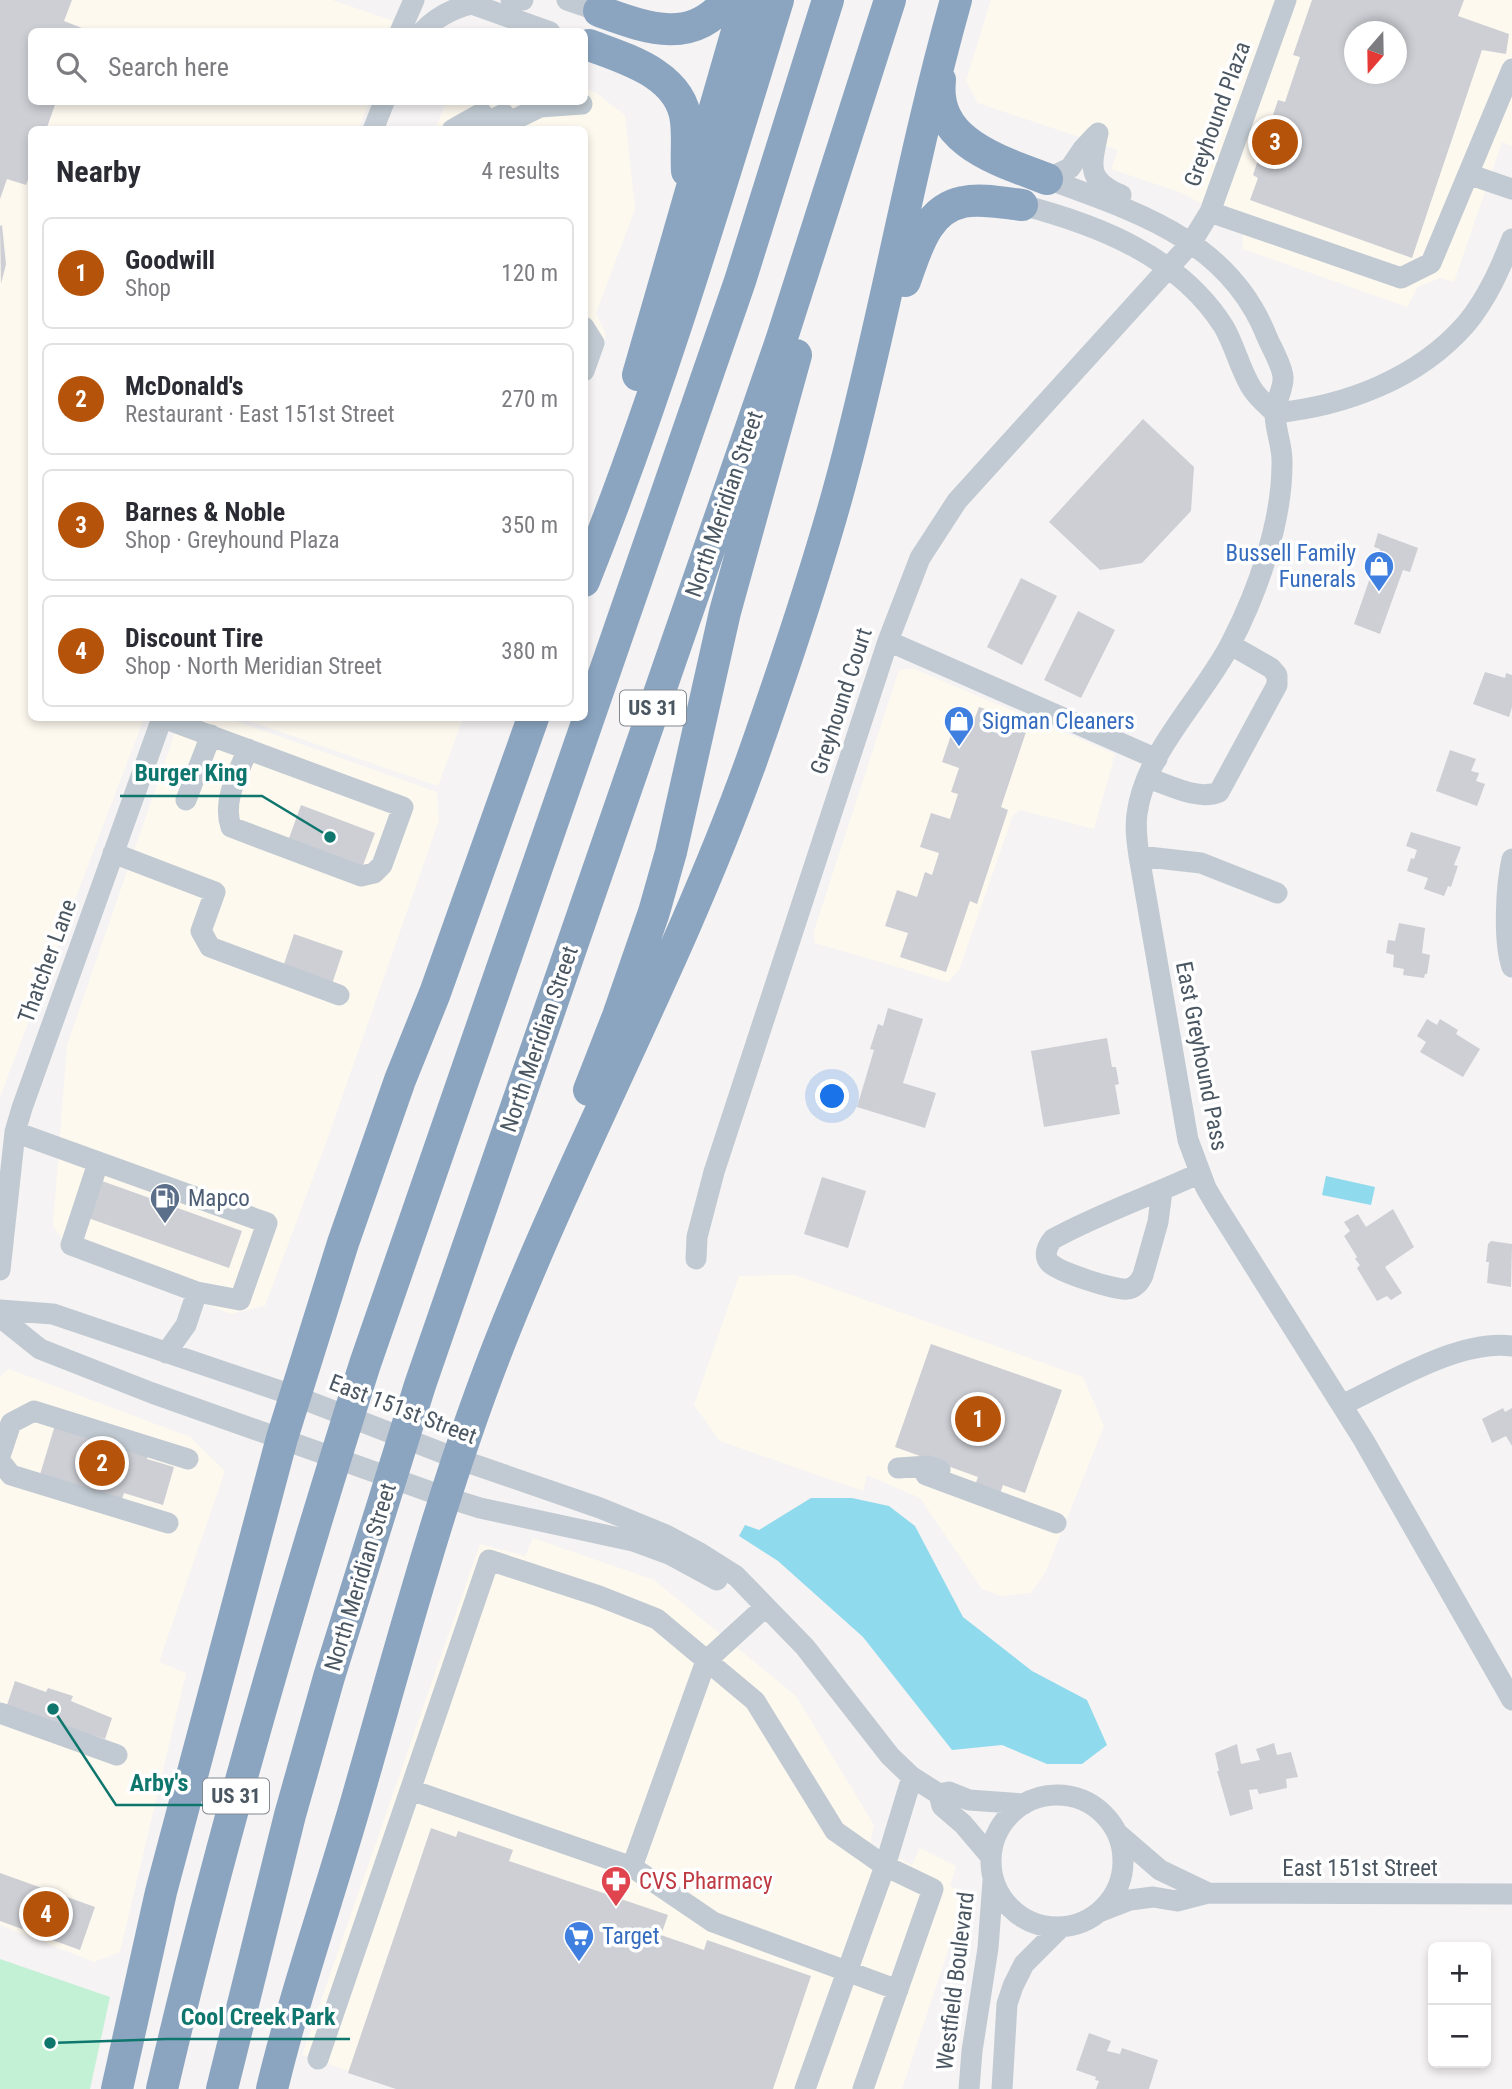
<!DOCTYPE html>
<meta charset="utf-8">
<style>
:root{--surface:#fff;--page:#f7f7f7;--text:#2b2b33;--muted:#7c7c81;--line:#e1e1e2;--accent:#b45309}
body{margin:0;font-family:"Roboto Condensed",sans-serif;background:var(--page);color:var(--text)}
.controls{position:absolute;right:21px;bottom:21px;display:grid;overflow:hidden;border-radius:10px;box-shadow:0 4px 10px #0003}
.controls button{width:63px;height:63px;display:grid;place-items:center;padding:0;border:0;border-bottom:2px solid var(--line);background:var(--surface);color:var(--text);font:35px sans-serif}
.compass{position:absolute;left:1344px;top:21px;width:63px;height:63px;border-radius:50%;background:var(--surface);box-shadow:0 4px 10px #0003;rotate:200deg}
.you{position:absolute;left:833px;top:1097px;width:24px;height:24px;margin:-18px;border:5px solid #fff;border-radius:50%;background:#1a73e8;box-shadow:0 0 0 10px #1a73e833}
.badge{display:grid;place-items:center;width:46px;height:46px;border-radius:50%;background:var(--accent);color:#fff;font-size:23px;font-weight:700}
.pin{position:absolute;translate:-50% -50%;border:4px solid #fff;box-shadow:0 2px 7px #0006}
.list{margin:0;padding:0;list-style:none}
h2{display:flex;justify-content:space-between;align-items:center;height:91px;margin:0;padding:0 28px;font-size:30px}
h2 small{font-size:23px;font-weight:400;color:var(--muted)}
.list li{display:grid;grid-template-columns:46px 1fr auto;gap:21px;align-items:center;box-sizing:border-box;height:112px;margin:0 14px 14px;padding:0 14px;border:2px solid var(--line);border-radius:10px}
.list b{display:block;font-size:26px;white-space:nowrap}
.list p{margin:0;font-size:23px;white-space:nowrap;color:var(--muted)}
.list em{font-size:23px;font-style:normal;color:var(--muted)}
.icon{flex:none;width:38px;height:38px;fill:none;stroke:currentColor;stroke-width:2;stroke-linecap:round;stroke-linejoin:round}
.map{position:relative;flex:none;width:1512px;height:2089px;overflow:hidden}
.search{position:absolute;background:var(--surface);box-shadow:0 4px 10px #0003;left:28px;top:28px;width:560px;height:77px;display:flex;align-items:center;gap:18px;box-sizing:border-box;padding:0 24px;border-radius:10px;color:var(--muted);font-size:26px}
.panel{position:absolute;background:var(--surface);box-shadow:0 4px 10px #0003;left:28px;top:126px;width:560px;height:595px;border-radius:10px}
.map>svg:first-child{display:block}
</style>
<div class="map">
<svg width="1512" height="2089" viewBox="0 0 1512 2089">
<rect width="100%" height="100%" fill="#f5f3f3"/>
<path fill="#fdf9ef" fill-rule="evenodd" d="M 0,0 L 332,0 L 396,22 L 393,31 L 32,32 L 32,102 L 369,102 L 359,129 L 32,130 L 32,718 L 144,718 L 0,1097 Z
M 991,0 L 1512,0 L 1512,146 L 1502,142 L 1454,282 L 1440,278 L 1418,287 L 1407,307 L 1243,249 L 1242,226 L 1182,193 L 1111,169 L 1118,150 L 978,103 L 966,81 ZM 1354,32 L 1396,32 L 1396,74 L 1354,74 Z
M 585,88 L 596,93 L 625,115 L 635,209 L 596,313 L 606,335 L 585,391 L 584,130 L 435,130 L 446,102 L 584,102 Z
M 912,668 L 1115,754 L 1094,829 L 1020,810 L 1013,815 L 959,970 L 948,982 L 815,943 L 814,931 L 899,670 Z
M 180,718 L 227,718 L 437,792 L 439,820 L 327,1140 L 265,1306 L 231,1314 L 71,1253 L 53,1225 L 67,1045 Z
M 240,718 L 463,718 L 438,786 Z
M 795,1275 L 1083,1377 L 1104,1426 L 1046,1571 L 1031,1593 L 1001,1596 L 982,1589 L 920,1498 L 867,1475 L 863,1491 L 720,1441 L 694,1405 L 739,1276 Z
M 9,1369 L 190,1437 L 225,1471 L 159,1662 L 186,1673 L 120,1952 L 94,1962 L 0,1925 L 0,1377 Z
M 533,1538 L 654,1580 L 796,1696 L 874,1825 L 870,1845 L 912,1865 L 920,1848 L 956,1866 L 950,1886 L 967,1893 L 902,2089 L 401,2089 L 302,2055 L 480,1544 L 525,1556 Z"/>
<path fill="#c3f1d5" d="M 0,1959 L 110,1997 L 90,2089 L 0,2089 Z"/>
<path fill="#90daee" d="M 1326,1176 L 1375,1187 L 1371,1205 L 1322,1195 Z
M 811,1498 L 852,1498 L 889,1506 L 915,1526 L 963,1617 L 1032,1671 L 1087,1700 L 1107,1745 L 1082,1764 L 1047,1764 L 1002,1745 L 952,1750 L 863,1637 L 778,1561 L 739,1536 L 745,1525 L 759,1530 Z"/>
<path fill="#cdcfd5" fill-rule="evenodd" d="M 0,0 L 72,0 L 64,21 L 82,28 L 81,32 L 32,32 L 32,102 L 56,102 L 46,130 L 32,130 L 32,169 L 26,185 L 7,179 L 0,199 Z
M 1312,0 L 1464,0 L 1458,16 L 1509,34 L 1506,54 L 1482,50 L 1412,258 L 1250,200 L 1258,178 L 1253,175 L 1278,100 L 1285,102 L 1300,57 L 1293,55 ZM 1354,32 L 1396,32 L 1396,74 L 1354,74 Z
M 2,225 L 6,264 L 1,284 L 0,226 Z
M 1143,419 L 1194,467 L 1191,511 L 1142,563 L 1100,570 L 1049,522 Z
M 1378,533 L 1418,548 L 1410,572 L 1403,570 L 1380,634 L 1354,624 L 1380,549 L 1374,547 Z
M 1021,578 L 1057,596 L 1022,665 L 987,647 Z
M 1078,611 L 1115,630 L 1081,698 L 1044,680 Z
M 1485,672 L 1505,678 L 1506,673 L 1512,675 L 1512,707 L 1509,717 L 1473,704 Z
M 979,707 L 1029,723 L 1001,807 L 1008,810 L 977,904 L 970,901 L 946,972 L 900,957 L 908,933 L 885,926 L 897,890 L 917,897 L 925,872 L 932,875 L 939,853 L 920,847 L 931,813 L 950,819 L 958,794 L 951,792 L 959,768 L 942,762 L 953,729 L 969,734 Z
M 1450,750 L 1476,759 L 1471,771 L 1479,773 L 1476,781 L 1485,784 L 1477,806 L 1436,791 Z
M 301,805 L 375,833 L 362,868 L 288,841 Z
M 1411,832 L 1461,847 L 1454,865 L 1458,866 L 1451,887 L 1448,886 L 1444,896 L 1424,889 L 1428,878 L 1407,871 L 1411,858 L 1414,859 L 1417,850 L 1406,846 Z
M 1399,923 L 1425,928 L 1422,953 L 1430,955 L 1427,974 L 1425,974 L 1424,978 L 1403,975 L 1404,969 L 1393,967 L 1394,955 L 1386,953 L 1388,940 L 1395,941 Z
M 294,934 L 343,951 L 331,987 L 282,970 Z
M 888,1008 L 923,1019 L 903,1083 L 936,1093 L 925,1128 L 857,1107 L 874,1050 L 870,1049 L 878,1024 L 883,1026 Z
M 1427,1019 L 1437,1025 L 1440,1019 L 1458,1030 L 1456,1034 L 1480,1049 L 1463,1077 L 1420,1052 L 1426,1042 L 1417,1036 Z
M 1107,1038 L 1112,1067 L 1116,1067 L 1119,1084 L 1115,1085 L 1120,1114 L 1044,1127 L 1031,1051 Z
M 822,1177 L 866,1191 L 848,1248 L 804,1234 Z
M 102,1181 L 242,1231 L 229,1268 L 88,1218 Z
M 1393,1209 L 1414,1247 L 1385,1267 L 1402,1293 L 1391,1300 L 1387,1296 L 1377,1301 L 1357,1268 L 1360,1265 L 1355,1259 L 1357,1257 L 1344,1236 L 1350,1231 L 1344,1222 L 1358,1214 L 1366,1227 Z
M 1491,1241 L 1512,1244 L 1511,1287 L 1487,1283 L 1489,1262 L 1486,1262 L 1488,1244 Z
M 931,1344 L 1062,1390 L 1025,1493 L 1003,1485 L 995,1508 L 970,1499 L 978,1477 L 895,1447 Z
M 1503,1408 L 1505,1412 L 1512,1408 L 1512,1446 L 1506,1436 L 1492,1443 L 1482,1419 Z
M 55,1425 L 148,1454 L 147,1459 L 174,1467 L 163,1505 L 124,1493 L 121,1502 L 38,1481 Z
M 15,1681 L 46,1692 L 48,1688 L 73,1696 L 71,1701 L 112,1718 L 105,1739 L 92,1735 L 92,1737 L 6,1708 Z
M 1274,1743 L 1277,1755 L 1291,1752 L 1298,1777 L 1286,1779 L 1287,1788 L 1259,1794 L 1257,1789 L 1249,1790 L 1253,1809 L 1230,1816 L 1217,1771 L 1219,1771 L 1215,1753 L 1237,1744 L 1241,1764 L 1260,1760 L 1256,1749 Z
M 431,1828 L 456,1837 L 458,1831 L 513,1850 L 509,1861 L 668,1915 L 661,1935 L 704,1950 L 707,1940 L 811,1976 L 773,2089 L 396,2089 L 348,2073 Z
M 0,1873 L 95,1907 L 80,1950 L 0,1921 Z
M 1089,2033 L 1111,2041 L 1107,2051 L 1120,2054 L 1122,2048 L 1158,2060 L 1149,2089 L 1096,2089 L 1099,2081 L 1095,2080 L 1096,2077 L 1076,2070 Z"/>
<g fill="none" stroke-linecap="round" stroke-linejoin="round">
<path stroke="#c1cad2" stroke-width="21" d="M 461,0 L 550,32
M 511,0 L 523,0
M 567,0 L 599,11
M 400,32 L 414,0
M 422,32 C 436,17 451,9 471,4
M 373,130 L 384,102
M 452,130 L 482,113
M 470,130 L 504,114
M 493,130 L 540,107 L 582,104
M 1098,133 C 1091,166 1086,180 1121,195
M 1468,174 L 1512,189
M 1047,179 C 1137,212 1229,240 1267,337 C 1272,349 1282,365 1283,377 C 1284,389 1275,401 1275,413 C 1275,429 1282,445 1282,460 C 1283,520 1258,591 1231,643 C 1203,698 1145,751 1137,814 C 1135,828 1137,842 1139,856 L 1188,1140 L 1206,1188 L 1216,1205 L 1363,1439 L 1512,1700
M 1047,179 L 1070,168 L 1083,149 L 1096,135
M 1022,205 C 1099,225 1180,257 1224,327 C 1235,346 1242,375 1253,390 C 1259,399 1268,406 1275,413
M 1210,212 L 1401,278 L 1431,263 L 1512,69
M 584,327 L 594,343 L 584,371
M 1275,413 C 1345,406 1418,379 1466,324 C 1487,299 1500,269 1512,239
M 888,641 L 1157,759
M 163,718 L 403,807 L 382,865 L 374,873 L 361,876 L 231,827 C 222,800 238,774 248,749
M 1148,778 C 1169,785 1198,801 1219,792 L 1277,685 L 1277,675 L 1271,668 L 1231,645
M 186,800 L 211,735
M 113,853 L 215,892 L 201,931 L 210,947 L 339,995
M 1139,856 L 1201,863 L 1277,893
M 1512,859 C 1506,886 1503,941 1512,967
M 15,1132 L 267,1223 L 240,1300 L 197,1292 L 186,1325 L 166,1353
M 98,1163 L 71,1245 L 197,1292
M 1162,1191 L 1158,1222 L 1143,1275 C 1140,1282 1136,1287 1128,1289 C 1116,1291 1059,1272 1050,1263 C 1043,1256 1047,1246 1053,1239 C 1100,1213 1151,1196 1200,1173
M 696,1259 L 697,1237 L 714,1172 L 888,641 L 920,558 L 957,501 L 1191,243 L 1210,212 L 1286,0
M 0,1270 L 15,1132 L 22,1108 L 162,718
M 0,1310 L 53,1314 L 295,1396 L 458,1459 L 600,1508 L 666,1535 L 698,1552 L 736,1576 L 805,1647 L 890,1756 L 912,1777 L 939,1794 L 942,1806 L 963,1824 L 991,1857
M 0,1317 L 40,1349 L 152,1393 L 445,1497 L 480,1508 L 633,1541 L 671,1555 L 717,1580
M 1342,1405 C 1389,1383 1459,1339 1512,1346
M 0,1456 L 11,1423 L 34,1411 L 188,1459
M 0,1461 L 11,1475 L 168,1523
M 898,1468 L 929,1466 L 940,1470
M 926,1475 L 1056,1523
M 0,1713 L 117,1755
M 411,1790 L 632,1867 L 713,1922 L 898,1990
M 939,1794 L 949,1792 L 969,1800 L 1024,1804
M991 1861a66 66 0 1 1 132 0a66 66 0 1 1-132 0Z
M 1117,1833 L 1160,1870 L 1208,1893
M 632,1867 L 706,1661 L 765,1607
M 1099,1912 L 1130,1900 L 1153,1897 L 1177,1901 L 1208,1893 L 1512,1894
M 318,2059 L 489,1560 L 599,1596 L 657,1619 L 755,1701 L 835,1831 L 885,1866 L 933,1889 L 863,2089
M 805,2089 L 885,1866 L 912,1777
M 969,2089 L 972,2051 L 988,1948 L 993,1881
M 1002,2089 L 1007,2004 L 1013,1986 L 1024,1964 L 1061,1927"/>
<path stroke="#8ba5c1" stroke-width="32" d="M 599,11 C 644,27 692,47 727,0
M 589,45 C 626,59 681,74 686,121 C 688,138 686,154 687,171
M 940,80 C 933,143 1001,161 1047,179
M 905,281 C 916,251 926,209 963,202 C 981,198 1004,203 1022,205
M 638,375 L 746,0
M 584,581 C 660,391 718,195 778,0
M 589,1090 L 618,1016 L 654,912 L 671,852 L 725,612 L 796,355
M 117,2089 L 161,1892 L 282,1438 L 343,1243 L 400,1080 L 435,993 L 533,718
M 162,2089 C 219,1844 289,1604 365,1364 L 740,281 L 828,0
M 222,2089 L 290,1815 L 329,1677 L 420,1385 L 781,341 L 890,0
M 272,2089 C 296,1989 331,1891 359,1792 C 404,1636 445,1478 506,1327 C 583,1135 682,954 752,759 C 784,668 815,577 840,485 C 884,324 911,160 956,0"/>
</g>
<defs>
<g id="shop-pin" transform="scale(1.575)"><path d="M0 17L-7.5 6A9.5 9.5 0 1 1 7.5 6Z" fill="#3f7fe0" stroke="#fff"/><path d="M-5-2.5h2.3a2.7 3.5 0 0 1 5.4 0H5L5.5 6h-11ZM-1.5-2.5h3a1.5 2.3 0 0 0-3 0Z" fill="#fff"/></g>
<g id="fuel-pin" transform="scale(1.575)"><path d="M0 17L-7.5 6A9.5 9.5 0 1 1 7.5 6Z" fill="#5c6f8a" stroke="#fff"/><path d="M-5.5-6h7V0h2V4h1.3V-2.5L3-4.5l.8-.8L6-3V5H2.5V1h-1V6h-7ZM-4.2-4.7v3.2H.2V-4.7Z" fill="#fff"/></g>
<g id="pharmacy-pin" transform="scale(1.575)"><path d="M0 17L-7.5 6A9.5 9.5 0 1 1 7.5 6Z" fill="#e0444e" stroke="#fff"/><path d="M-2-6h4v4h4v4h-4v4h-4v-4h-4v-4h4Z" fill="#fff"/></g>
<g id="supermarket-pin" transform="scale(1.575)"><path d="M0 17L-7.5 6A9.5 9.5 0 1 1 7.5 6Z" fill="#3f7fe0" stroke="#fff"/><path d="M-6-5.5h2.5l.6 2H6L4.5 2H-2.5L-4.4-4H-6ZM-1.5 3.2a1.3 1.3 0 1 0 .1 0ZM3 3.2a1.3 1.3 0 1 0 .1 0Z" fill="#fff"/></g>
</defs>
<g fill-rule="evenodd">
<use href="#shop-pin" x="1379" y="566"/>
<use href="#shop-pin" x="959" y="721"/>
<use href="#fuel-pin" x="165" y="1198"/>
<use href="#pharmacy-pin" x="616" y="1881"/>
<use href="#supermarket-pin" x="579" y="1936"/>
</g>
<g text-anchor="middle" stroke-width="7" stroke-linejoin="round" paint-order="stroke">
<g fill="#fff" stroke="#808990" stroke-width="2">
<rect x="620" y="690.5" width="66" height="35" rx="5"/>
<rect x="203" y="1778.5" width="66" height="35" rx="5"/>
</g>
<g font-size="21" font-weight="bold" fill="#4a5661">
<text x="653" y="715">US 31</text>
<text x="236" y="1803">US 31</text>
</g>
<g font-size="23" fill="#4a5661" stroke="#fff">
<text transform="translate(1217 114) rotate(-70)" y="8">Greyhound Plaza</text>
<text transform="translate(724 504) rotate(-71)" y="8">North Meridian Street</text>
<text transform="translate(841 701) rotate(-72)" y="8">Greyhound Court</text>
<text transform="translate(47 961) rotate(-70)" y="8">Thatcher Lane</text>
<text transform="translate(539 1039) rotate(-71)" y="8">North Meridian Street</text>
<text transform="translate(1202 1056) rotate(79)" y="8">East Greyhound Pass</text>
<text transform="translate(403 1409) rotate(21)" y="8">East 151st Street</text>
<text transform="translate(360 1577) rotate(-73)" y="8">North Meridian Street</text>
<text x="1360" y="1876">East 151st Street</text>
<text transform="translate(955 1981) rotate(-83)" y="8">Westfield Boulevard</text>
</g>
<g font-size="23" fill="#366cbe" stroke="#fff" text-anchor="start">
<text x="1356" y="561" text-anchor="end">Bussell Family<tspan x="1356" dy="26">Funerals</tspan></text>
<text x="982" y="729">Sigman Cleaners</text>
<text x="602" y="1944">Target</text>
</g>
<g font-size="23" fill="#4e5e75" stroke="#fff" text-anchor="start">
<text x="188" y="1206">Mapco</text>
</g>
<g font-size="23" fill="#be3a42" stroke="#fff" text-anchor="start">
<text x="639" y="1889">CVS Pharmacy</text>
</g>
</g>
<path fill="none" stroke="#0f766e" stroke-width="2.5" d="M330 837L262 796H120M53 1709L116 1805H203M50 2043L167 2039H350"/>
<g fill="#0f766e" stroke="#fff" stroke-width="2.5">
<circle cx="330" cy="837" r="7"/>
<circle cx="53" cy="1709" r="7"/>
<circle cx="50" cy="2043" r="7"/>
</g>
<g font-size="24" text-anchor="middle" font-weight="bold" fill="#0f766e" stroke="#fff" stroke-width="7" stroke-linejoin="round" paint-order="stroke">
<text x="191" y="781">Burger King</text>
<text x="159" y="1791">Arby's</text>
<text x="258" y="2025">Cool Creek Park</text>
</g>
</svg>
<div class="controls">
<button>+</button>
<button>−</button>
</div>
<svg class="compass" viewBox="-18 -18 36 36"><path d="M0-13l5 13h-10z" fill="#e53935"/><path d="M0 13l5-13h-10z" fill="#7c7c81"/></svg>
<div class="you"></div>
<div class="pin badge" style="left:978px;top:1419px">1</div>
<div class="pin badge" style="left:102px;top:1463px">2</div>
<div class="pin badge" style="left:1275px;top:142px">3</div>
<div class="pin badge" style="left:46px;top:1914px">4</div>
<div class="search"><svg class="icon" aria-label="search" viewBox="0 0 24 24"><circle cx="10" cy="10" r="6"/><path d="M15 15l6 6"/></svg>Search here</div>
<section class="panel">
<h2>Nearby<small>4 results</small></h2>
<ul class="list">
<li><span class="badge">1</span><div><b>Goodwill</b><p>Shop</p></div><em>120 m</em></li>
<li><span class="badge">2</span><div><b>McDonald's</b><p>Restaurant · East 151st Street</p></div><em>270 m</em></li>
<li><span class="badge">3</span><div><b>Barnes &amp; Noble</b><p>Shop · Greyhound Plaza</p></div><em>350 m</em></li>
<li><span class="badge">4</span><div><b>Discount Tire</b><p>Shop · North Meridian Street</p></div><em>380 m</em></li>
</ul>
</section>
</div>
